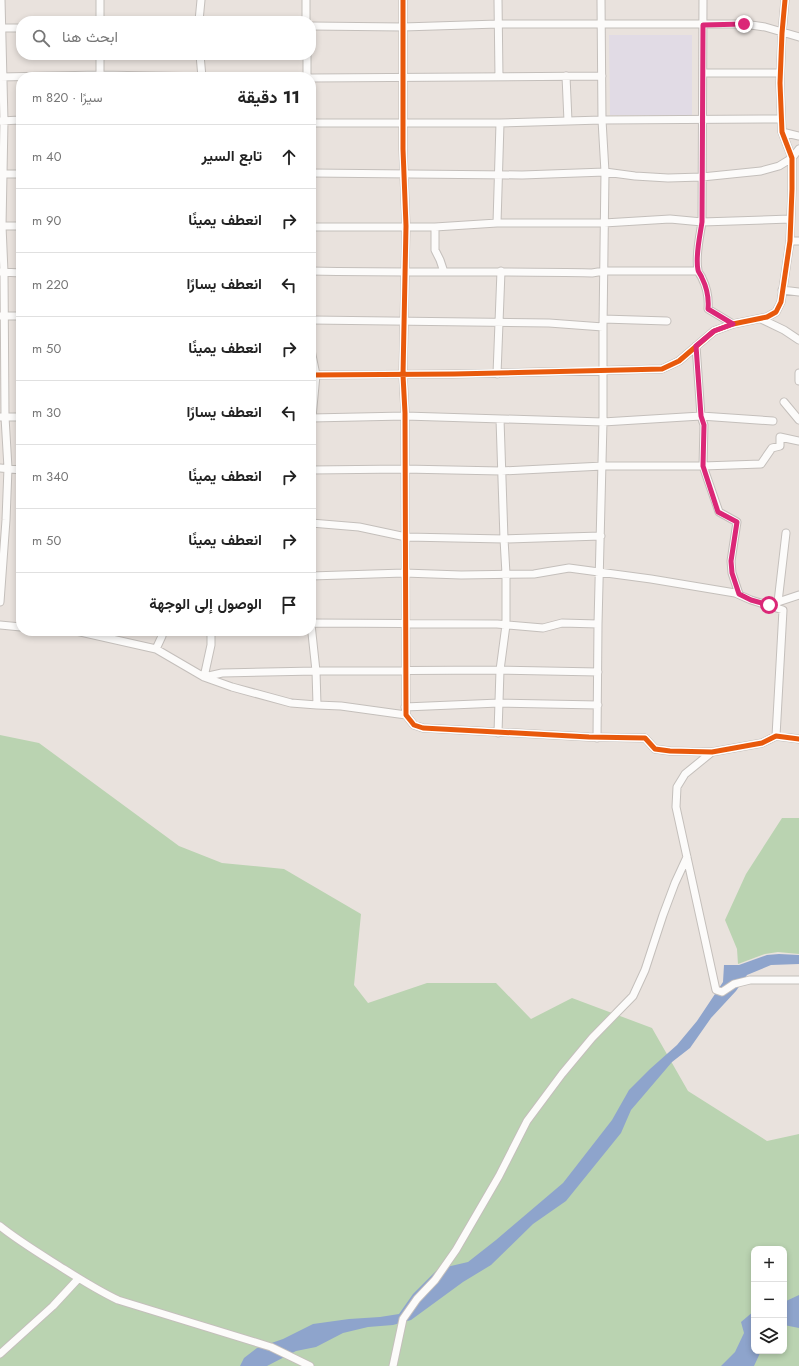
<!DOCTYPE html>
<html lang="ar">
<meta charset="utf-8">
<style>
:root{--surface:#fff;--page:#f2f2f2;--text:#222;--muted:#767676;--line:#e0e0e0}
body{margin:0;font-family:Jost,Vazirmatn,sans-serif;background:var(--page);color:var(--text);direction:rtl}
.controls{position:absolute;right:12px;bottom:12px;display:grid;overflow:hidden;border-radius:8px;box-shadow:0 2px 6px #0003}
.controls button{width:36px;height:36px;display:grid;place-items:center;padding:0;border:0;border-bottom:1px solid var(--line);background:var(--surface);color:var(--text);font:20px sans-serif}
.stop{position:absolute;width:12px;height:12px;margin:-9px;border:3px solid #db2777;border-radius:50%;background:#fff}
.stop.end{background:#db2777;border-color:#fff;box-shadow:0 1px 4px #0008}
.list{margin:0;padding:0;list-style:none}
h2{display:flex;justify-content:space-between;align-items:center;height:52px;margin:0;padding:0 16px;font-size:17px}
h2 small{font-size:13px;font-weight:400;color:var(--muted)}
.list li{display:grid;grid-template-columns:26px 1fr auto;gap:12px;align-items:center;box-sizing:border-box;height:64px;padding:0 16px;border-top:1px solid var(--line)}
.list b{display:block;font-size:15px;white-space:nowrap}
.list em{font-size:13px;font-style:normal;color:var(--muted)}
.icon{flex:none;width:22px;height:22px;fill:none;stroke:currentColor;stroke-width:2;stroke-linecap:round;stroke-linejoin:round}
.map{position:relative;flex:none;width:799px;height:1366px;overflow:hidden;direction:ltr}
.search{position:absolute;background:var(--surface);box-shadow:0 2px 6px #0003;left:16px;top:16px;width:300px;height:44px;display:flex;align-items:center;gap:10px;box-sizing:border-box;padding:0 14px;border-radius:16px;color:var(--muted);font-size:15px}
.panel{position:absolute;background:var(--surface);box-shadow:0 2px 6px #0003;left:16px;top:72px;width:300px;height:564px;border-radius:16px;direction:rtl}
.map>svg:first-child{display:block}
</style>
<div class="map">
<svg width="799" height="1366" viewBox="0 0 799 1366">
<rect width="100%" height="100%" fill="#e9e2dd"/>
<path fill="#e1dbe5" d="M 609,35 L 692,35 L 692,115 L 610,115 Z"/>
<path fill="#bad3b1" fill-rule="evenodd" d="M 0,735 L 39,743 L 179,846 L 222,863 L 284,869 L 361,914 L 354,985 L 368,1003 L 427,983 L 496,983 L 531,1019 L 572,998 L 652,1028 L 688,1091 L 767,1141 L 799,1134 L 799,1366 L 0,1366 ZM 754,1249 L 784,1249 L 784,1351 L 754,1351 Z
M 782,818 L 799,818 L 799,954 L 778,952 L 765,954 L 738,964 L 737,949 L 725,920 L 746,874 Z"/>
<path fill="#8ea4cc" d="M 779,954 L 799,955 L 799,964 L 771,965 L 747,975 L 736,991 L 711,1018 L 690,1048 L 672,1062 L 643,1096 L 631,1110 L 621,1133 L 566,1201 L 533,1224 L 491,1265 L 463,1282 L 411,1320 L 393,1325 L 368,1327 L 343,1333 L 316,1347 L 296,1351 L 267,1366 L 240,1366 L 244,1358 L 257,1348 L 283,1339 L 313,1324 L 349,1319 L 380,1317 L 399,1314 L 413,1294 L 438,1269 L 468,1262 L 496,1240 L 563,1183 L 612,1120 L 629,1090 L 650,1069 L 677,1045 L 697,1021 L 723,982 L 724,965 L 739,965 L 767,955 Z
M 799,1295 L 799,1328 L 784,1325 L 784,1302 Z
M 754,1311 L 754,1351 L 761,1351 L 754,1366 L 721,1366 L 735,1352 L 744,1333 L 741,1322 Z"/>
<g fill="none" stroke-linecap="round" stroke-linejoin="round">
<g stroke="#c4bfbb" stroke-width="9">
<path id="minor" d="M 306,0 L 306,21
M 403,0 L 403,149 L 406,226 L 403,375 L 405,413 L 406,715 L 414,725 L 423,728 L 589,737 L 645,738 L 655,749 L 670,751 L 712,752 L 762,743 L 776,736 L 799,739
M 498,0 L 499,77
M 703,0 L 702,222 C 700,236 695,256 698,270 C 698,273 701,275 702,278 C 707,288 709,298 708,309 L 733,324
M 100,21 L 100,0
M 199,21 L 201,0
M 311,26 L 403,27 L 498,24 L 744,24 L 765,27 L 799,37
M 0,28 L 21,28
M 100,55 L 100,75
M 200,55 L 202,77
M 307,55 L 307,77
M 703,73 L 780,73
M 566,76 L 568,121
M 0,77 L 100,75 L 211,77
M 311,78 L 602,76
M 0,121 L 21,120
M 311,123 L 500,123 L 602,120 L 781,119
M 782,132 L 799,136
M 311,173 L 522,175 L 605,172 L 635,176 L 668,178 L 702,177 L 761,171 L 779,166 L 792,158 L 799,149
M 0,174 L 21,174
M 497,223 L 500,123
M 0,226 L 21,226
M 311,227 L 435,227 L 497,223 L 604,223 L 670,219 L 702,222 L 790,219
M 435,227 L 435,250 L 440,260 L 444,272
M 790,241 L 799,241
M 311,271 C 405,273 498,271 592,273 L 604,271 L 698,271
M 1,272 L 21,273
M 782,290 L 799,292
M 1,316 L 21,316
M 603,319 L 667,321
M 761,319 L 784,330 L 799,340
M 311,320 L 549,323 L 603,327
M 696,346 L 701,416 L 704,425 L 703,466 L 719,512 L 737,522 L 731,561 L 732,573 L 739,594
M 311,350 L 316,375 L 311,428
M 799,373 L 799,381
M 497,374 L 501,271
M 311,375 L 454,374 L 662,369 L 679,361 L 714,331 L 733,324 L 767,317 L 776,312 L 781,302 L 790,241 L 792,189 L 792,158 L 782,132 L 780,83 L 782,33 L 785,0
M 784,402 L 799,420
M 0,417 L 21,417
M 311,418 L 405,416 L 603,422 L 701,416 L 773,421
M 0,468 L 21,470
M 311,470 L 404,469 L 501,471 L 603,466 L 703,466 L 761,464 L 772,448 L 780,446 L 780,437 L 799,441
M 311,523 L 359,527 L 406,537 L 504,539 L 601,536
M 311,576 L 404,573 L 461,575 L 534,574 L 569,568 L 651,579 L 735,593 L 751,600 L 783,610 L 776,736
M 0,602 L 6,520 L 8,468 L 5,417 L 4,272 L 2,226 L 4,121 L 1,0
M 778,602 L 786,533
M 775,603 L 799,595
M 311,623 L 497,624 L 543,628 L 562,623 L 598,624
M 311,624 L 316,671 L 317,705
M 0,625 L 21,627
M 76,631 L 156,649 L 204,677 L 232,687 L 291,703 L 317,705 L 341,706 L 406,715
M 156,649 L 162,636 L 159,631
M 204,677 L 222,673 L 316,671 L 500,670 L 598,672
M 204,677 L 211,645 L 211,631
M 405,707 L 499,703 L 598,705
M 498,733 L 500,670 L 506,625 L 506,574 L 504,539 L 500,419
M 597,738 L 598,624 L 603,422 L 603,327 L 605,172 L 602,120 L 601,0
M 712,752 L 685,774 L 677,787 L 676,807 L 716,990 L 722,992 L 734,984 L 750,980 L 799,980
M 0,1226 C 20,1242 42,1255 64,1269 C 83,1281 99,1291 118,1300 L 271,1347 L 310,1366
M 0,1354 L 53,1306 L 78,1279
M 393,1366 L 403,1319 L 417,1299 L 435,1280 L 456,1250 L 499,1176 L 527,1121 L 562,1074 L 592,1038 L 633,996 L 645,970 L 663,915 L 675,883 L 687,857"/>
</g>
<use href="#minor" stroke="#fcfbfa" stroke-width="7"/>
<g stroke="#fff" stroke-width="8">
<path id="cycleway" d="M 403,0 L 403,149 L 406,226 L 403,375 L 405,413 L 406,715 L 414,725 L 423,728 L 589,737 L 645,738 L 655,749 L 670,751 L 712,752 L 762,743 L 776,736 L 799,739
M 311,375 L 454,374 L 662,369 L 679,361 L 714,331 L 733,324 L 767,317 L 776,312 L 781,302 L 790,241 L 792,189 L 792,158 L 782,132 L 780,83 L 782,33 L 785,0"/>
</g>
<use href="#cycleway" stroke="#e8590c" stroke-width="5"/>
</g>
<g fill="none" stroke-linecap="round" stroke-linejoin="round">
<path stroke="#db2777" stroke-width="5" d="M 744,24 L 703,25 L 702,222 C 700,236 695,256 698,270 C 698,272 701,275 702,278 C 707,288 709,298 708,309 L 733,324 L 714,331 L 696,346 L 701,416 L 704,425 L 703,466 L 718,512 L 737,522 L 731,561 L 732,573 L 739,594 L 751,600 L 769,605"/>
</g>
</svg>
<div class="controls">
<button>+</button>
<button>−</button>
<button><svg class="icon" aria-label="layers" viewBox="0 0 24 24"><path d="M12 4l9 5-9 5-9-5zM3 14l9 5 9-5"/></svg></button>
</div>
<div class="stop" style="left:769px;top:605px"></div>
<div class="stop end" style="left:744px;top:24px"></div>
<div class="search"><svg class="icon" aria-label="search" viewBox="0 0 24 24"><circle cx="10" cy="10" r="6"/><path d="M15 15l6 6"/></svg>ابحث هنا</div>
<section class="panel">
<h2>11 دقيقة<small>سيرًا · 820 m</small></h2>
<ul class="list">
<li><svg class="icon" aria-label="ahead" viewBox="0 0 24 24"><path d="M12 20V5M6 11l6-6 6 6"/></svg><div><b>تابع السير</b></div><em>40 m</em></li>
<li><svg class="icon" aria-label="right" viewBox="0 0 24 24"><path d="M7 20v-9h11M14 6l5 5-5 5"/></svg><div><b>انعطف يمينًا</b></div><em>90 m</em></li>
<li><svg class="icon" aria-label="left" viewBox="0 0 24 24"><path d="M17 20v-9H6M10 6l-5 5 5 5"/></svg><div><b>انعطف يسارًا</b></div><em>220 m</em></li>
<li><svg class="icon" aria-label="right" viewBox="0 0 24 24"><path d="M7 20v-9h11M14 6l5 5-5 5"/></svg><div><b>انعطف يمينًا</b></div><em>50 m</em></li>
<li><svg class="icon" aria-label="left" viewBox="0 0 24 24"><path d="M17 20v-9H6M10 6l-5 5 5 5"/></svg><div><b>انعطف يسارًا</b></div><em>30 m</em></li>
<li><svg class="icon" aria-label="right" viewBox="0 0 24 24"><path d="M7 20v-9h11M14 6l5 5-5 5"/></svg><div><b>انعطف يمينًا</b></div><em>340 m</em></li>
<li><svg class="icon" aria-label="right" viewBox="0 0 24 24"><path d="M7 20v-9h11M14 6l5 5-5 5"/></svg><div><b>انعطف يمينًا</b></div><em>50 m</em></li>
<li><svg class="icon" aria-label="arrive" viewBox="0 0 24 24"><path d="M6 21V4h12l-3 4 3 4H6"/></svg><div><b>الوصول إلى الوجهة</b></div></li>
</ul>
</section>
</div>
